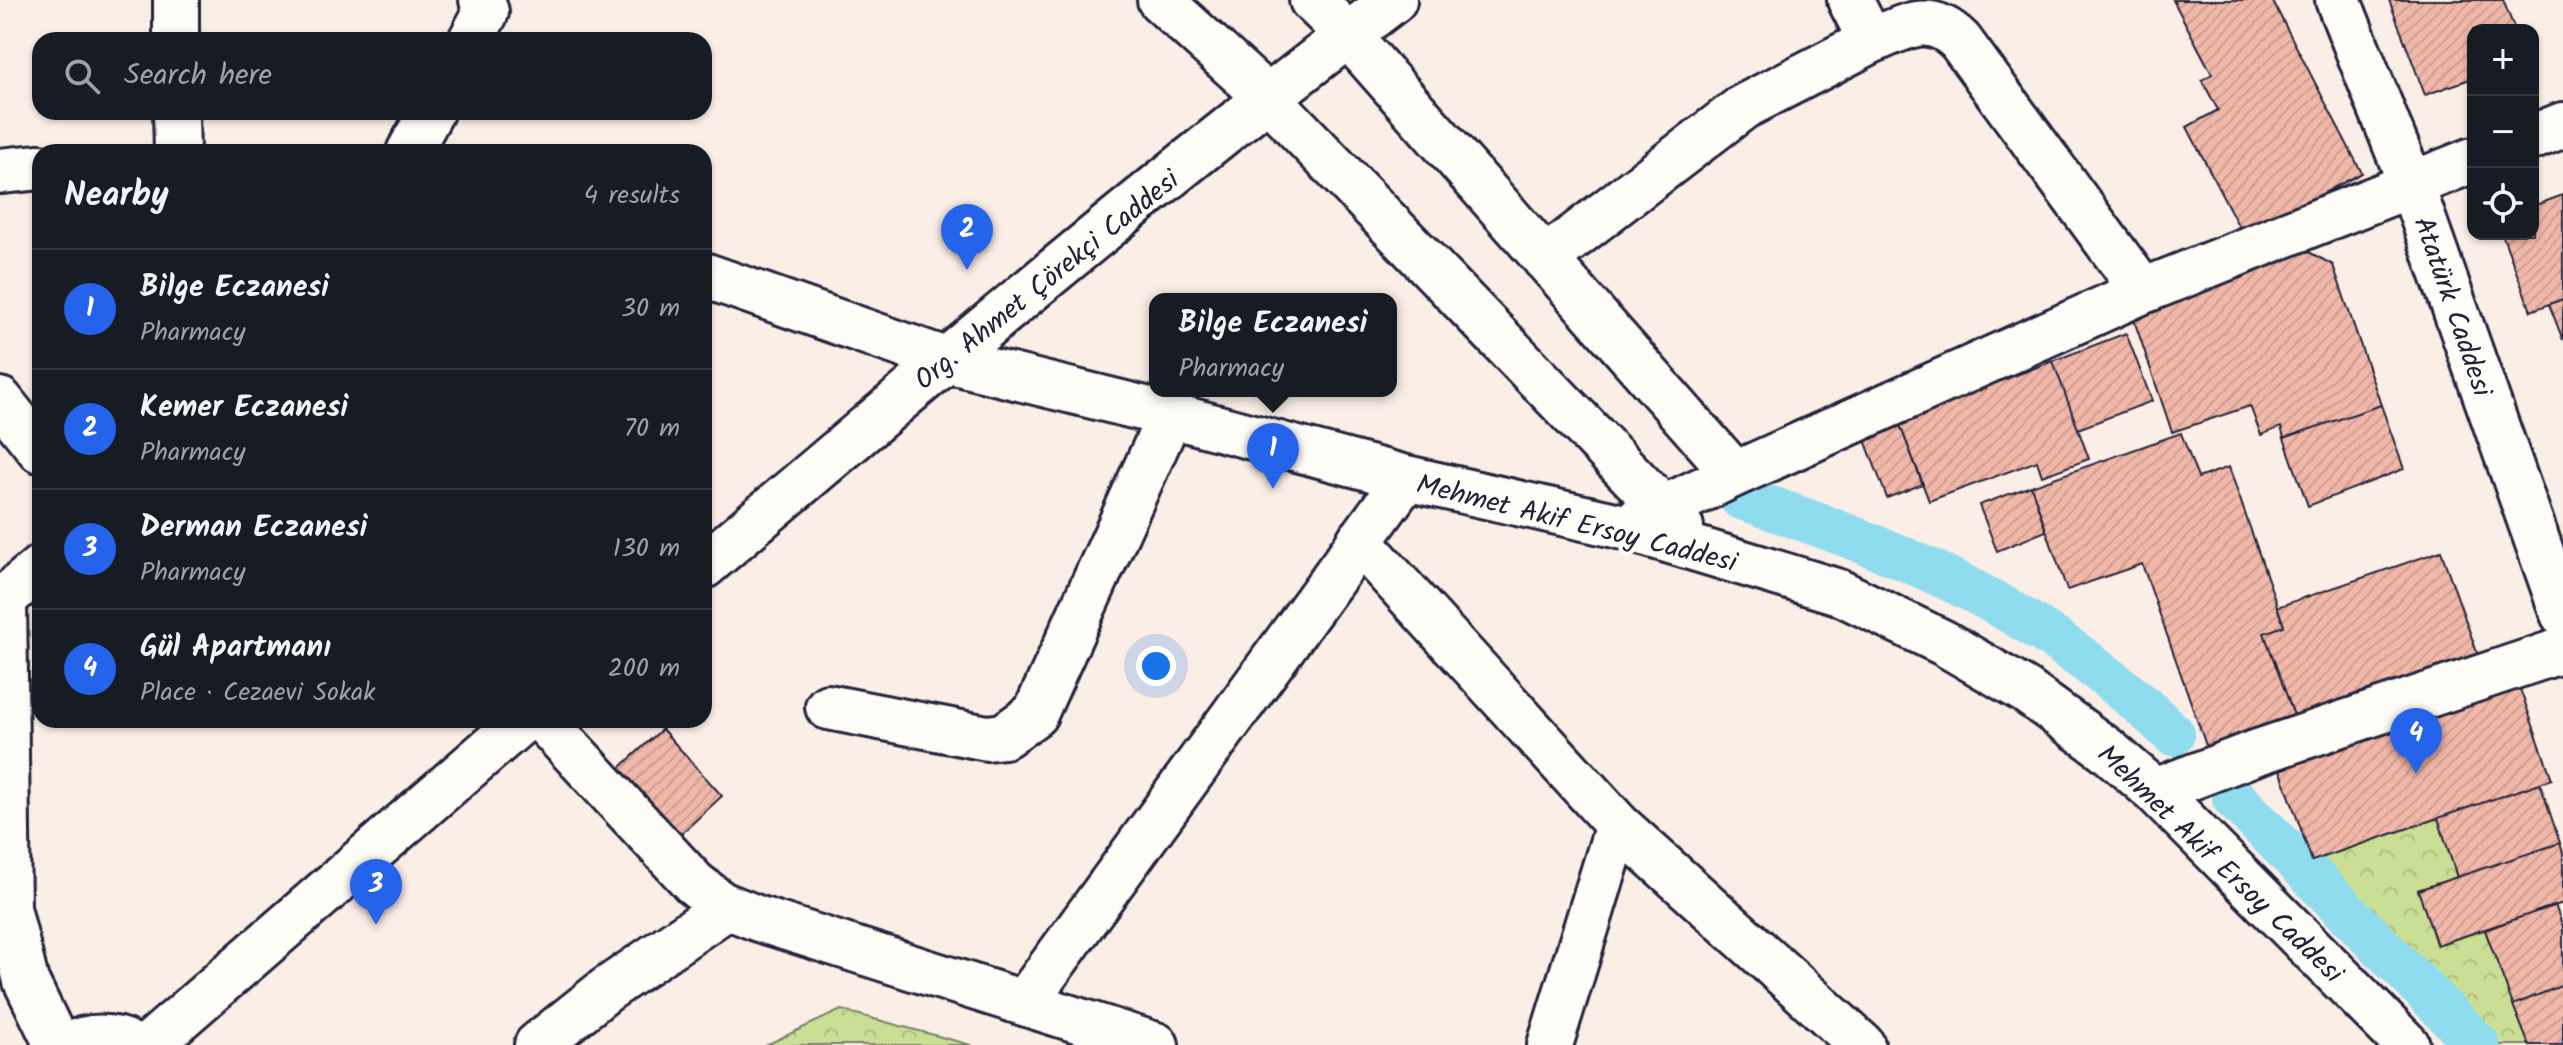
<!DOCTYPE html>
<meta charset="utf-8">
<style>
:root{--surface:#171b24;--page:#20242c;--text:#f1f3f6;--muted:#9ea1a6;--line:#363941;--accent:#2563eb}
body{margin:0;font-family:Kalam,sans-serif;background:var(--page);color:var(--text)}
.controls{position:absolute;right:24px;top:24px;display:grid;overflow:hidden;border-radius:16px;box-shadow:0 2px 6px #0004}
.controls button{width:72px;height:72px;display:grid;place-items:center;padding:0;border:0;border-bottom:2px solid var(--line);background:var(--surface);color:var(--text);font:40px sans-serif}
.you{position:absolute;left:1156px;top:666px;width:28px;height:28px;margin:-20px;border:6px solid #fff;border-radius:50%;background:#1a73e8;box-shadow:0 0 0 12px #1a73e833}
.badge{display:grid;place-items:center;width:52px;height:52px;border-radius:50%;background:var(--accent);color:#fff;font-size:26px;font-weight:700}
.pin{position:absolute;translate:-50% -66px;filter:drop-shadow(0 2px 4px #0008)}
.pin::after{content:'';position:absolute;top:42px;width:28px;height:24px;background:inherit;clip-path:polygon(0 0,100% 0,50% 100%)}
.popup{position:absolute;left:1149px;top:293px;width:248px;height:104px;box-sizing:border-box;display:grid;place-content:center;border-radius:16px;background:var(--surface);filter:drop-shadow(0 2px 6px #0005);font-size:26px;white-space:nowrap;color:var(--muted)}
.popup b{font-size:30px;color:var(--text)}
.popup::after{content:'';position:absolute;left:50%;top:100%;margin-left:-16px;border:16px solid transparent;border-top-color:var(--surface)}
.list{margin:0;padding:0;list-style:none}
h2{display:flex;justify-content:space-between;align-items:center;height:104px;margin:0;padding:0 32px;font-size:34px}
h2 small{font-size:26px;font-weight:400;color:var(--muted)}
.list li{display:grid;grid-template-columns:52px 1fr auto;gap:24px;align-items:center;box-sizing:border-box;height:120px;padding:0 32px;border-top:2px solid var(--line)}
.list b{display:block;font-size:30px;white-space:nowrap}
.list p{margin:0;font-size:26px;white-space:nowrap;color:var(--muted)}
.list em{font-size:26px;font-style:normal;color:var(--muted)}
.icon{flex:none;width:44px;height:44px;fill:none;stroke:currentColor;stroke-width:2;stroke-linecap:round;stroke-linejoin:round}
.map{position:relative;flex:none;width:2563px;height:1045px;overflow:hidden}
.search{position:absolute;background:var(--surface);box-shadow:0 2px 6px #0004;left:32px;top:32px;width:680px;height:88px;display:flex;align-items:center;gap:20px;box-sizing:border-box;padding:0 28px;border-radius:24px;color:var(--muted);font-size:30px}
.panel{position:absolute;background:var(--surface);box-shadow:0 2px 6px #0004;left:32px;top:144px;width:680px;height:584px;border-radius:24px}
.map>svg:first-child{display:block}
</style>
<div class="map">
<svg width="2563" height="1045" viewBox="0 0 2563 1045">
<defs>
<pattern id="forest-crowns" width="20" height="18" patternUnits="userSpaceOnUse" patternTransform="scale(2)"><rect width="20" height="18" fill="#cadf93"/><path d="M2 6a3 3 0 1 1 6 0M12 15a3 3 0 1 1 6 0" fill="none" stroke="#adbf80"/></pattern>
<pattern id="building-hatch" width="6" height="6" patternUnits="userSpaceOnUse" patternTransform="scale(2)"><rect width="6" height="6" fill="#f1b8a9"/><path d="M-1 1l2-2M0 6l6-6M5 7l2-2" fill="none" stroke="#ce9e92"/></pattern>
</defs>
<rect width="100%" height="100%" fill="#fbeee7"/>
<filter id="ink" filterUnits="userSpaceOnUse"><feTurbulence type="fractalNoise" baseFrequency=".0125" numOctaves="2"/><feDisplacementMap in="SourceGraphic" scale="16" xChannelSelector="R" yChannelSelector="G"/><feConvolveMatrix kernelMatrix="1 2 1 2 8 2 1 2 1" color-interpolation-filters="sRGB"/></filter>
<g filter="url(#ink)">
<path fill="url(#forest-crowns)" stroke="#768067" stroke-width="2" d="M 2438,818 L 2457,877 L 2419,890 L 2436,945 L 2485,930 L 2529,1045 L 2486,1045 L 2312,861 Z
M 841,1010 L 971,1045 L 766,1045 Z"/>
<g fill="none" stroke-linecap="round" stroke-linejoin="round">
<path stroke="#8fdcef" stroke-width="44" d="M 1741,498 C 1911,555 2041,608 2173,734
M 2234,798 L 2478,1045"/>
</g>
<path fill="url(#building-hatch)" stroke="#22223b" stroke-width="2" d="M 2173,0 L 2272,0 L 2362,173 L 2243,235 L 2187,127 L 2218,110 L 2202,80 L 2212,74 Z
M 2389,0 L 2503,0 L 2515,30 L 2473,30 L 2473,78 L 2425,95 Z
M 2563,195 L 2563,299 L 2531,311 L 2502,234 L 2533,234 L 2533,206 Z
M 2307,251 L 2333,265 L 2381,405 L 2284,438 L 2281,427 L 2261,435 L 2250,406 L 2172,432 L 2131,311 Z
M 2563,299 L 2563,340 L 2549,304 Z
M 2126,333 L 2152,401 L 2078,429 L 2053,361 Z
M 2053,361 L 2089,459 L 2042,476 L 2037,461 L 1929,501 L 1898,420 Z
M 2381,405 L 2404,469 L 2308,506 L 2284,438 Z
M 1898,420 L 1923,484 L 1887,498 L 1862,432 Z
M 2181,433 L 2198,478 L 2229,467 L 2284,626 L 2264,633 L 2296,721 L 2208,751 L 2142,564 L 2067,590 L 2031,486 Z
M 2031,486 L 2046,531 L 1997,551 L 1979,505 Z
M 2441,551 L 2479,658 L 2296,721 L 2264,633 L 2284,626 L 2277,607 Z
M 2519,686 L 2552,779 L 2312,861 L 2280,769 Z
M 662,729 L 722,796 L 670,844 L 609,778 Z
M 2540,783 L 2560,843 L 2457,877 L 2438,818 Z
M 2560,843 L 2563,853 L 2563,903 L 2437,945 L 2418,890 Z
M 2555,905 L 2563,927 L 2563,985 L 2513,1005 L 2485,930 Z
M 2563,985 L 2563,1045 L 2529,1045 L 2513,1005 Z"/>
<g fill="none" stroke-linecap="round" stroke-linejoin="round">
<g stroke="#22223b" stroke-width="50">
<path id="minor" d="M 176,0 L 176,40
M 1160,0 L 1268,98 L 1681,527
M 1312,0 L 1348,35 L 1735,474
M 2338,0 L 2411,184 L 2563,614
M 471,40 L 486,12 L 482,0
M 1871,41 C 1905,27 1929,10 1960,41 L 2143,291
M 176,112 L 177,152
M 2533,137 L 2563,125
M 409,152 L 431,112
M 0,171 L 40,167
M 1545,259 L 1743,107 L 1871,41 L 1850,0
M 704,275 L 946,360 L 1170,415 L 1406,478 L 1624,527 L 1839,592 L 1944,643 L 2026,691 L 2106,749 L 2155,791 L 2407,1045
M 0,400 L 40,450
M 1624,527 L 1735,474 L 2143,291 L 2473,160
M 1359,541 L 1618,825 L 1862,1045
M 4,599 L 8,908 L 26,981 L 57,1045
M 0,602 L 40,568
M 828,707 L 987,738 L 1004,736 L 1035,714 L 1170,415
M 543,720 L 694,883 L 721,904 L 759,919 L 1156,1045
M 2155,791 L 2252,754 L 2563,650
M 1025,1002 L 1406,478
M 537,1045 L 606,990 L 727,907
M 1550,1045 L 1618,825"/>
</g>
<g stroke="#22223b" stroke-width="50">
<path id="major" d="M 704,566 C 930,373 1157,180 1394,0
M 69,1045 C 89,1035 112,1035 131,1045
M 149,1045 L 523,720"/>
</g>
<use href="#minor" stroke="#fdfcf7" stroke-width="44"/>
<use href="#major" stroke="#fdfcf7" stroke-width="44"/>
</g>
</g>
<g text-anchor="middle" stroke-width="8" stroke-linejoin="round" paint-order="stroke">
<g font-size="28" fill="#22223b" stroke="#fdfcf7">
<text transform="translate(1046 279) rotate(-39)" y="10">Org. Ahmet Çörekçi Caddesi</text>
<text transform="translate(2454 306) rotate(71)" y="10">Atatürk Caddesi</text>
<text transform="translate(1577 522) rotate(14)" y="10">Mehmet Akif Ersoy Caddesi</text>
<text transform="translate(2221 863) rotate(44)" y="10">Mehmet Akif Ersoy Caddesi</text>
</g>
</g>
</svg>
<div class="controls">
<button>+</button>
<button>−</button>
<button><svg class="icon" aria-label="locate" viewBox="0 0 24 24"><circle cx="12" cy="12" r="6"/><path d="M12 2v4M12 18v4M2 12h4M18 12h4"/></svg></button>
</div>
<div class="you"></div>
<div class="pin badge" style="left:1273px;top:489px">1</div>
<div class="popup"><b>Bilge Eczanesi</b>Pharmacy</div>
<div class="pin badge" style="left:967px;top:270px">2</div>
<div class="pin badge" style="left:376px;top:925px">3</div>
<div class="pin badge" style="left:2416px;top:774px">4</div>
<div class="search"><svg class="icon" aria-label="search" viewBox="0 0 24 24"><circle cx="10" cy="10" r="6"/><path d="M15 15l6 6"/></svg>Search here</div>
<section class="panel">
<h2>Nearby<small>4 results</small></h2>
<ul class="list">
<li><span class="badge">1</span><div><b>Bilge Eczanesi</b><p>Pharmacy</p></div><em>30 m</em></li>
<li><span class="badge">2</span><div><b>Kemer Eczanesi</b><p>Pharmacy</p></div><em>70 m</em></li>
<li><span class="badge">3</span><div><b>Derman Eczanesi</b><p>Pharmacy</p></div><em>130 m</em></li>
<li><span class="badge">4</span><div><b>Gül Apartmanı</b><p>Place · Cezaevi Sokak</p></div><em>200 m</em></li>
</ul>
</section>
</div>
